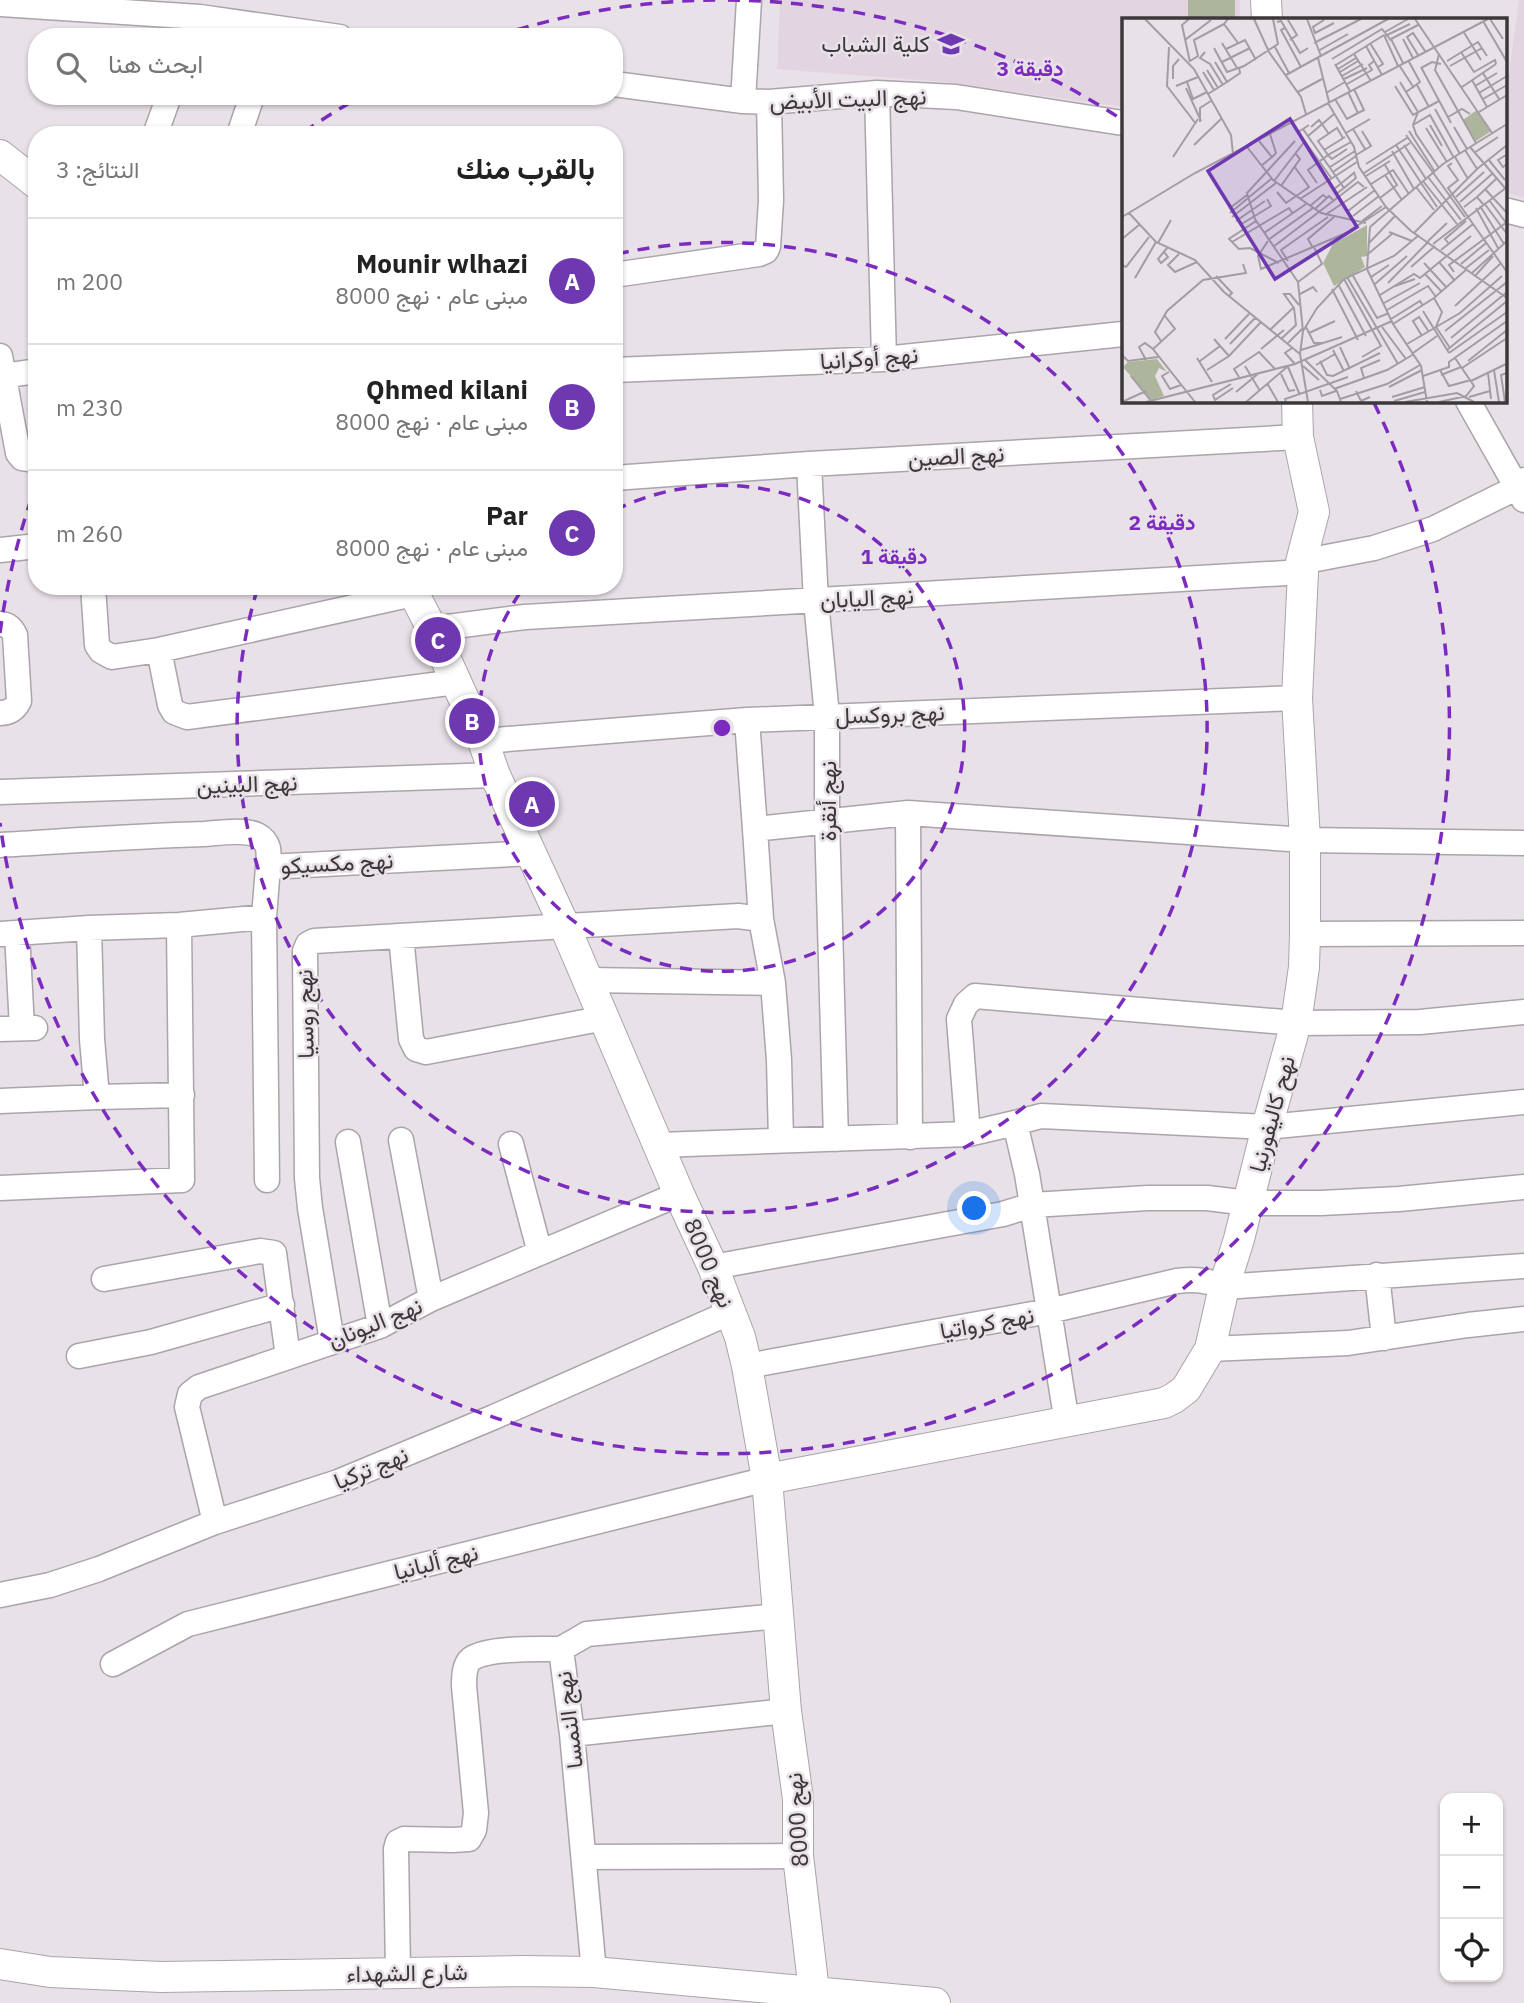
<!DOCTYPE html>
<html lang="ar">
<meta charset="utf-8">
<style>
:root{--surface:#fff;--page:#f6f6f6;--text:#222;--muted:#767676;--line:#e0e0e0;--accent:#6e39b0}
body{margin:0;font-family:"IBM Plex Sans",Vazirmatn,sans-serif;background:var(--page);color:var(--text);direction:rtl}
.controls{position:absolute;right:21px;bottom:21px;display:grid;overflow:hidden;border-radius:14px;box-shadow:0 2px 5px #0004}
.controls button{width:63px;height:63px;display:grid;place-items:center;padding:0;border:0;border-bottom:2px solid var(--line);background:var(--surface);color:var(--text);font:35px sans-serif}
.you{position:absolute;left:975px;top:1209px;width:24px;height:24px;margin:-18px;border:5px solid #fff;border-radius:50%;background:#1a73e8;box-shadow:0 0 0 10px #1a73e833}
.badge{display:grid;place-items:center;width:46px;height:46px;border-radius:50%;background:var(--accent);color:#fff;font-size:23px;font-weight:700}
.pin{position:absolute;translate:-50% -50%;border:4px solid #fff;box-shadow:0 2px 7px #0006}
.list{margin:0;padding:0;list-style:none}
h2{display:flex;justify-content:space-between;align-items:center;height:91px;margin:0;padding:0 28px;font-size:30px}
h2 small{font-size:23px;font-weight:400;color:var(--muted)}
.list li{display:grid;grid-template-columns:46px 1fr auto;gap:21px;align-items:center;box-sizing:border-box;height:126px;padding:0 28px;border-top:2px solid var(--line)}
.list b{display:block;font-size:26px;white-space:nowrap}
.list p{margin:0;font-size:23px;white-space:nowrap;color:var(--muted)}
.list em{font-size:23px;font-style:normal;color:var(--muted)}
.icon{flex:none;width:38px;height:38px;fill:none;stroke:currentColor;stroke-width:2;stroke-linecap:round;stroke-linejoin:round}
.map{position:relative;flex:none;width:1524px;height:2003px;overflow:hidden;direction:ltr}
.search{position:absolute;background:var(--surface);box-shadow:0 2px 5px #0004;left:28px;top:28px;width:595px;height:77px;display:flex;align-items:center;gap:18px;box-sizing:border-box;padding:0 24px;border-radius:28px;color:var(--muted);font-size:26px}
.panel{position:absolute;background:var(--surface);box-shadow:0 2px 5px #0004;left:28px;top:126px;width:595px;height:469px;border-radius:28px;direction:rtl}
.map>svg:first-child{display:block}
</style>
<div class="map">
<svg width="1524" height="2003" viewBox="0 0 1524 2003">
<rect width="100%" height="100%" fill="#e8e1e8"/>
<path fill="#e2d5e1" d="M 780,0 L 1240,0 L 1240,19 L 1123,19 L 1123,107 L 945,82 L 777,69 Z
M 1519,0 L 1524,0 L 1524,198 L 1505,192 L 1505,102 Z"/>
<path fill="#adb59c" d="M 1188,0 L 1235,0 L 1235,19 L 1188,19 Z"/>
<g fill="none" stroke-linecap="round" stroke-linejoin="round">
<g stroke="#aba4ab" stroke-width="27">
<path id="minor" d="M 0,4 L 200,17 L 340,37
M 614,84 L 743,101 L 769,102 L 877,93 L 956,97 L 1123,123
M 877,93 L 884,359
M 743,101 L 749,0
M 155,135 L 169,96
M 239,135 L 252,96
M 1505,210 L 1524,215
M 614,275 L 759,254 L 766,251 L 768,247 L 771,200 L 769,102
M 0,356 L 18,453 L 22,458 L 37,460
M 614,370 L 884,359 L 1123,334
M 3,376 L 37,371
M 1468,401 L 1524,500
M 809,464 L 816,601 L 827,716 L 827,820 L 836,1139
M 614,478 L 809,464 L 1298,437
M 0,550 L 37,546
M 1301,562 L 1374,548 L 1433,529 L 1516,488 L 1524,480
M 93,586 L 97,645 L 101,651 L 112,657 L 159,650 L 413,594
M 0,624 C 8,625 11,627 15,635 L 19,701 C 15,709 10,713 0,713
M 432,629 L 525,617 L 1303,572
M 159,650 L 170,705 L 174,712 L 187,717 L 456,682
M 747,720 L 755,829 L 908,813 L 1305,840 L 1524,843
M 483,741 L 747,720 L 1297,698
M 0,792 L 495,775
M 908,813 L 910,1137
M 755,829 L 761,919
M 0,845 C 68,841 136,836 204,834 C 218,833 245,829 257,835 C 271,843 269,853 268,867 L 532,853
M 264,917 L 267,1180
M 17,933 L 22,1028
M 0,934 L 89,928 L 179,925 L 264,917 L 268,867
M 1305,934 L 1524,933
M 401,936 L 411,1039 L 416,1049 L 426,1052 L 605,1018
M 588,980 L 773,983
M 0,1029 L 35,1028
M 97,1097 L 182,1095
M 0,1101 L 97,1097 L 92,1039 L 89,928
M 1015,1123 L 1041,1116 L 1267,1127 L 1524,1102
M 968,1134 L 959,1019 L 966,1004 L 975,996 L 1296,1023 L 1420,1022 L 1524,1012
M 401,1140 L 431,1299
M 348,1142 L 380,1326
M 511,1144 L 540,1253
M 659,1145 L 968,1134 L 1015,1123 L 1027,1174 L 1067,1423
M 0,1188 L 182,1180 L 179,925
M 713,1267 L 1003,1214 L 1032,1205 L 1148,1198 L 1207,1198 L 1248,1203 L 1321,1203 L 1399,1199 L 1524,1187
M 1377,1275 L 1384,1338
M 104,1279 L 260,1251 L 274,1253 L 288,1357
M 332,1341 L 310,1208 L 307,1178 L 305,951 L 308,944 L 314,941 L 738,916 L 761,919 L 773,983 L 779,1060 L 781,1140
M 1210,1349 L 1348,1343 L 1468,1325 L 1524,1319
M 79,1356 L 151,1342 L 282,1305
M 747,1366 L 1049,1311 L 1177,1281 C 1195,1279 1208,1280 1224,1287 L 1524,1266
M 215,1522 L 187,1407 L 190,1394 L 199,1387 L 380,1326 L 431,1299 L 679,1194
M 0,1595 L 50,1585 L 99,1569 L 215,1522 L 338,1482 L 494,1417 L 731,1312
M 113,1664 L 188,1624 L 767,1479
M 572,1734 L 786,1711
M 584,1857 L 798,1856
M 594,1972 L 572,1734 L 561,1649 L 587,1634 L 779,1616
M 398,1973 L 396,1849 L 398,1842 L 404,1839 L 453,1840 L 469,1839 L 474,1830 L 476,1813 L 464,1686 C 464,1677 464,1665 471,1659 C 488,1647 540,1649 561,1649"/>
</g>
<g stroke="#aba4ab" stroke-width="32">
<path id="tertiary" d="M 1266,0 L 1267,19
M 0,155 L 37,184
M 410,586 L 432,629 L 483,741 L 495,775 L 565,927 L 679,1194 L 713,1267 L 740,1337 L 747,1366 L 767,1479 L 786,1711 L 798,1799 L 798,1856 L 814,1991
M 767,1479 L 1164,1403 L 1174,1398 L 1186,1389 L 1210,1349 L 1224,1287 L 1239,1239 L 1267,1127 L 1296,1023 L 1304,967 L 1305,934 L 1305,840 L 1297,698 L 1303,572 L 1301,562 L 1314,512 L 1298,437 L 1297,401
M 0,1964 L 50,1972 L 161,1977 L 524,1971 L 594,1972 L 935,2003"/>
</g>
<use href="#minor" stroke="#fff" stroke-width="24"/>
<use href="#tertiary" stroke="#fff" stroke-width="30"/>
</g>
<g fill="none" stroke="#7b2cbf" stroke-width="3.5" stroke-dasharray="12 9">
<path d="M615 510A243 243 0 1 1 524 587"/>
<path d="M617 254A485 485 0 1 1 257 590"/>
<path d="M0 633A728 728 0 0 1 36 485M304 132A728 728 0 0 1 358 98M497 36A728 728 0 0 1 716 0M728 0A728 728 0 0 1 1118 117M1374 403A728 728 0 1 1 0 823"/>
</g>
<defs>
<g id="school-bare" transform="scale(2.1)"><path d="M0-5L7-2L0 1L-7-2ZM-4 1L0 2.5L4 1V4Q0 6-4 4Z" fill="#6e39b0" stroke="#e8e1e8" stroke-width="2.5" paint-order="stroke"/></g>
</defs>
<g fill-rule="evenodd">
<use href="#school-bare" x="951" y="44"/>
</g>
<g text-anchor="middle" stroke-width="5" stroke-linejoin="round" paint-order="stroke">
<g font-size="23" fill="#3b383b" stroke="#e8e1e8" text-anchor="end">
<text x="930" y="52">كلية الشباب</text>
</g>
<g font-size="23" fill="#3b383b" stroke="#e8e1e8">
<text transform="translate(848 99) rotate(-2)" y="8">نهج البيت الأبيض</text>
<text transform="translate(869 358) rotate(-4)" y="8">نهج أوكرانيا</text>
<text transform="translate(956 456) rotate(-3)" y="8">نهج الصين</text>
<text transform="translate(867 598) rotate(-3)" y="8">نهج اليابان</text>
<text transform="translate(890 714) rotate(-2)" y="8">نهج بروكسل</text>
<text transform="translate(247 784) rotate(-2)" y="8">نهج البينين</text>
<text transform="translate(828 801) rotate(-90)" y="8">نهج أنقرة</text>
<text transform="translate(337 863) rotate(-3)" y="8">نهج مكسيكو</text>
<text transform="translate(305 1014) rotate(-91)" y="8">نهج روسيا</text>
<text transform="translate(1272 1114) rotate(-75)" y="8">نهح كاليفورنيا</text>
<text transform="translate(709 1263) rotate(67)" y="8">نهج 8000</text>
<text transform="translate(375 1323) rotate(-22)" y="8">نهج اليونان</text>
<text transform="translate(987 1323) rotate(-10)" y="8">نهج كرواتيا</text>
<text transform="translate(371 1468) rotate(-22)" y="8">نهج تركيا</text>
<text transform="translate(436 1562) rotate(-14)" y="8">نهج ألبانيا</text>
<text transform="translate(569 1720) rotate(-97)" y="8">نهج النمسا</text>
<text transform="translate(797 1820) rotate(-94)" y="8">نهج 8000</text>
<text transform="translate(407 1973) rotate(-1)" y="8">شارع الشهداء</text>
</g>
</g>
<g transform="translate(1122 18)">
<rect width="385" height="385" fill="#e8e1e8"/>
<path d="M 355,92 L 368,114 L 354,123 L 341,102 ZM 245,207 L 245,238 L 239,239 L 243,249 L 212,268 L 201,245 L 211,226 ZM 35,341 L 45,354 L 37,350 L 33,358 L 42,378 L 29,382 L 1,349 L 6,344 Z" fill="#adb59c"/>
<path fill="none" stroke="#a39da3" stroke-width="2" d="M 23,1 L 72,51 L 109,117 L 111,136M 67,1 L 60,7 L 68,44M 106,1 L 102,6 L 116,25M 132,1 L 147,34 L 179,79 L 184,96M 185,1 L 199,38M 293,1 L 370,115M 368,1 L 381,21M 166,2 L 175,17 L 168,22M 202,2 L 191,9 L 193,15 L 212,5M 361,3 L 385,44M 155,4 L 159,3 L 178,35 L 186,30M 163,10 L 159,12 L 179,49M 341,13 L 359,42M 263,14 L 286,1M 262,17 L 276,48M 263,18 L 288,6M 269,21 L 281,45M 281,21 L 291,40M 63,22 L 89,2M 267,22 L 296,7M 100,25 L 115,50M 192,25 L 239,1M 248,25 L 261,46 L 256,49M 244,28 L 260,57M 47,29 L 45,68 L 74,106M 153,29 L 167,55M 92,30 L 105,54 L 122,48 L 156,26 L 151,1M 104,31 L 123,22 L 134,42M 196,33 L 226,16M 83,34 L 78,40 L 88,46 L 101,67M 339,34 L 352,54 L 373,42 L 374,46M 232,36 L 249,63M 317,36 L 313,52 L 354,125M 296,37 L 285,19 L 291,15 L 303,33M 196,40 L 207,84M 210,41 L 260,11 L 268,21M 68,43 L 76,38 L 72,22 L 102,6M 325,43 L 356,24 L 365,38M 100,44 L 128,30M 213,46 L 228,73M 214,47 L 262,17M 277,47 L 292,70M 328,48 L 360,30M 299,49 L 329,105M 299,50 L 310,44 L 319,46M 216,51 L 234,40M 85,52 L 96,70M 81,54 L 92,72M 218,54 L 236,43M 361,55 L 377,81M 164,57 L 266,1M 220,58 L 241,46M 51,61 L 51,48 L 57,41M 222,61 L 245,50M 350,62 L 365,89M 65,64 L 71,81 L 85,74M 105,64 L 118,55 L 117,49M 278,64 L 296,94 L 291,107 L 294,116 L 317,150M 225,66 L 250,52 L 247,47 L 252,43M 295,67 L 307,89M 54,68 L 76,59M 273,68 L 291,97 L 317,83M 353,68 L 375,55M 340,69 L 374,46M 64,70 L 79,103M 232,71 L 242,92 L 236,95M 176,74 L 200,61M 284,74 L 298,64 L 286,42M 204,75 L 223,64M 357,75 L 385,58M 86,76 L 105,64 L 93,44M 213,81 L 225,101 L 236,95 L 226,74M 361,81 L 385,67M 206,85 L 232,129 L 237,149 L 264,189 L 289,213 L 385,280M 313,91 L 338,136M 357,94 L 385,77M 326,99 L 340,91 L 348,96M 78,104 L 78,90 L 89,83M 187,107 L 181,111 L 222,170 L 214,176 L 211,172M 291,107 L 308,97 L 332,140M 308,107 L 320,128M 189,109 L 197,102 L 207,116M 332,109 L 345,131M 304,110 L 325,144M 181,111 L 176,114 L 210,161M 231,111 L 243,131M 287,113 L 313,154M 224,115 L 248,101M 148,116 L 154,135 L 150,139M 284,117 L 343,199M 186,118 L 212,96M 137,123 L 150,139 L 139,148M 173,123 L 125,175 L 133,201 L 176,264 L 181,313M 72,127 L 99,101M 274,127 L 315,189M 282,127 L 304,161M 125,129 L 151,162 L 199,195 L 244,205M 348,129 L 383,170M 225,131 L 210,141 L 206,137 L 229,124M 202,132 L 223,119M 343,132 L 355,151M 270,133 L 292,171M 352,135 L 376,119M 234,137 L 249,128 L 240,113M 384,137 L 376,142 L 381,149 L 385,146M 51,139 L 76,101M 333,139 L 346,161M 366,141 L 383,162M 330,145 L 326,148 L 336,162 L 326,170 L 351,206M 244,146 L 285,120M 208,149 L 233,133M 211,154 L 234,138M 242,155 L 288,125M 263,157 L 280,182M 244,158 L 268,143M 306,159 L 339,202M 152,163 L 183,123M 301,163 L 335,206M 195,165 L 186,152 L 206,137 L 196,123 L 215,110 L 221,120M 249,166 L 271,152 L 287,176M 159,168 L 178,141 L 173,135M 294,169 L 312,192M 222,170 L 234,160 L 232,155M 363,171 L 385,195M 211,172 L 233,154M 155,174 L 164,185 L 187,169 L 172,148M 334,179 L 362,154M 355,179 L 375,160M 258,180 L 275,167 L 263,147M 178,181 L 235,144M 367,182 L 385,206M 338,184 L 370,156M 362,185 L 385,216M 188,188 L 201,177 L 205,180M 358,188 L 382,226M 342,189 L 355,179 L 361,186M 108,190 L 125,177M 354,190 L 376,230M 193,191 L 207,178 L 212,183M 226,193 L 253,172M 7,195 L 34,224 L 73,242 L 102,274 L 178,336M 108,195 L 149,161M 203,197 L 245,169M 231,198 L 257,178M 0,199 L 73,155 L 366,1M 110,199 L 154,165M 114,203 L 143,183M 134,203 L 107,221 L 117,231 L 128,230 L 157,245M 240,203 L 260,188M 351,206 L 385,254M 118,207 L 149,188 L 145,181M 248,209 L 245,251 L 271,306 L 299,348 L 305,384M 248,209 L 321,146 L 385,106M 267,214 L 290,223M 142,215 L 184,186M 292,215 L 355,151 L 385,127M 0,221 L 17,207M 146,222 L 191,190M 146,223 L 136,238 L 139,251 L 224,215 L 264,189M 306,223 L 325,205M 110,224 L 167,190 L 171,196M 36,225 L 49,202M 246,226 L 273,198M 311,226 L 385,169M 327,226 L 323,221 L 344,203M 151,229 L 236,164 L 242,169M 191,230 L 186,221 L 212,199M 319,232 L 351,206M 42,234 L 46,239 L 39,245 L 36,241 L 45,230M 57,236 L 46,247 L 53,254 L 75,244M 246,236 L 270,216M 166,243 L 159,232 L 206,199M 317,244 L 333,263M 302,245 L 325,270M 339,246 L 364,225M 0,247 L 4,249 L 27,219M 289,249 L 313,228M 344,250 L 367,232M 332,254 L 327,247 L 385,204M 350,255 L 385,223M 230,256 L 255,300 L 267,295M 303,256 L 320,274M 94,258 L 110,275 L 107,278M 353,258 L 371,238M 225,259 L 276,346M 249,259 L 267,247M 13,260 L 34,224M 222,261 L 259,328 L 240,339M 176,264 L 200,246 L 192,229M 266,265 L 307,223M 216,266 L 244,318M 253,266 L 285,238M 273,268 L 293,261M 210,271 L 236,322M 178,276 L 191,269 L 195,274M 258,277 L 292,256 L 298,260 L 349,218M 312,280 L 320,294 L 314,309 L 328,330M 262,285 L 298,265M 333,288 L 378,246M 265,292 L 306,268 L 314,279M 301,293 L 327,335M 43,298 L 53,311 L 31,331 L 73,384M 269,301 L 298,283 L 301,288M 271,306 L 312,280 L 345,251M 184,309 L 192,325 L 201,325M 260,309 L 284,341M 148,312 L 171,290M 323,313 L 385,264M 187,315 L 213,303M 300,318 L 291,303 L 297,299 L 307,314M 329,320 L 385,274M 92,321 L 107,338M 103,321 L 127,296M 159,321 L 174,307 L 172,290 L 162,276 L 168,276 L 177,287M 39,323 L 33,314 L 45,293 L 81,262 L 124,255 L 121,246M 108,326 L 133,300M 165,326 L 181,310M 285,326 L 338,295 L 380,258M 218,329 L 228,351M 170,330 L 163,335 L 173,346M 139,331 L 162,312M 179,332 L 220,319M 211,332 L 222,353M 325,332 L 385,283M 291,335 L 315,318M 327,335 L 385,294M 0,337 L 6,343 L 36,339M 75,340 L 90,364M 24,342 L 17,329 L 23,325 L 31,331M 183,342 L 215,373 L 219,384M 78,343 L 98,328M 198,343 L 205,357 L 211,358 L 258,335M 346,343 L 385,312M 194,347 L 213,336M 123,348 L 138,373M 181,348 L 197,362M 166,349 L 178,377M 340,350 L 385,320M 85,352 L 107,338 L 139,304M 318,352 L 327,368 L 349,362M 372,352 L 377,384M 47,354 L 40,358 L 48,371 L 59,367M 366,355 L 369,381M 159,356 L 167,373 L 173,372M 319,357 L 339,349M 9,358 L 29,383M 301,358 L 327,349 L 327,344 L 385,303M 117,359 L 112,351 L 137,334 L 153,351M 242,360 L 239,350 L 258,342M 349,363 L 384,346M 145,365 L 156,384M 109,366 L 91,377 L 93,382 L 111,370M 267,369 L 300,352M 212,371 L 265,352 L 292,336M 198,372 L 200,378 L 214,373M 234,373 L 239,383 L 248,379M 114,374 L 137,355M 270,379 L 303,369M 347,379 L 368,373M 218,381 L 265,366 L 298,347M 272,383 L 303,374M 0,384 L 24,373M 24,384 L 173,346 L 270,303M 124,384 L 165,349M 164,384 L 163,381 L 226,359M 186,384 L 178,336 L 181,313 L 195,290 L 222,261 L 272,238 L 297,217M 283,384 L 335,375 L 352,384M 317,384 L 344,378 L 352,368 L 333,340M 383,384 L 379,357 L 385,355"/>
<path fill="#6e39b0" fill-opacity="0.15" stroke="#6e39b0" stroke-width="3.5" d="M 168,101 L 235,209 L 153,261 L 86,153 Z"/>
<rect width="385" height="385" fill="none" stroke="#3b383b" stroke-width="3.5"/>
</g>
<circle cx="722" cy="728" r="10" fill="#7b2cbf" stroke="#e8e1e8" stroke-width="3.5"/>
<g font-size="21" text-anchor="middle" font-weight="bold" fill="#7b2cbf" stroke="#e8e1e8" stroke-width="5" stroke-linejoin="round" paint-order="stroke">
<text x="1030" y="76">3 دقيقة</text>
<text x="1162" y="530">2 دقيقة</text>
<text x="894" y="564">1 دقيقة</text>
</g>
</svg>
<div class="controls">
<button>+</button>
<button>−</button>
<button><svg class="icon" aria-label="locate" viewBox="0 0 24 24"><circle cx="12" cy="12" r="6"/><path d="M12 2v4M12 18v4M2 12h4M18 12h4"/></svg></button>
</div>
<div class="you"></div>
<div class="pin badge" style="left:532px;top:804px">A</div>
<div class="pin badge" style="left:472px;top:721px">B</div>
<div class="pin badge" style="left:438px;top:640px">C</div>
<div class="search"><svg class="icon" aria-label="search" viewBox="0 0 24 24"><circle cx="10" cy="10" r="6"/><path d="M15 15l6 6"/></svg>ابحث هنا</div>
<section class="panel">
<h2>بالقرب منك<small>النتائج: 3</small></h2>
<ul class="list">
<li><span class="badge">A</span><div><b>Mounir wlhazi</b><p>مبنى عام · نهج 8000</p></div><em>200 m</em></li>
<li><span class="badge">B</span><div><b>Qhmed kilani</b><p>مبنى عام · نهج 8000</p></div><em>230 m</em></li>
<li><span class="badge">C</span><div><b>Par</b><p>مبنى عام · نهج 8000</p></div><em>260 m</em></li>
</ul>
</section>
</div>
